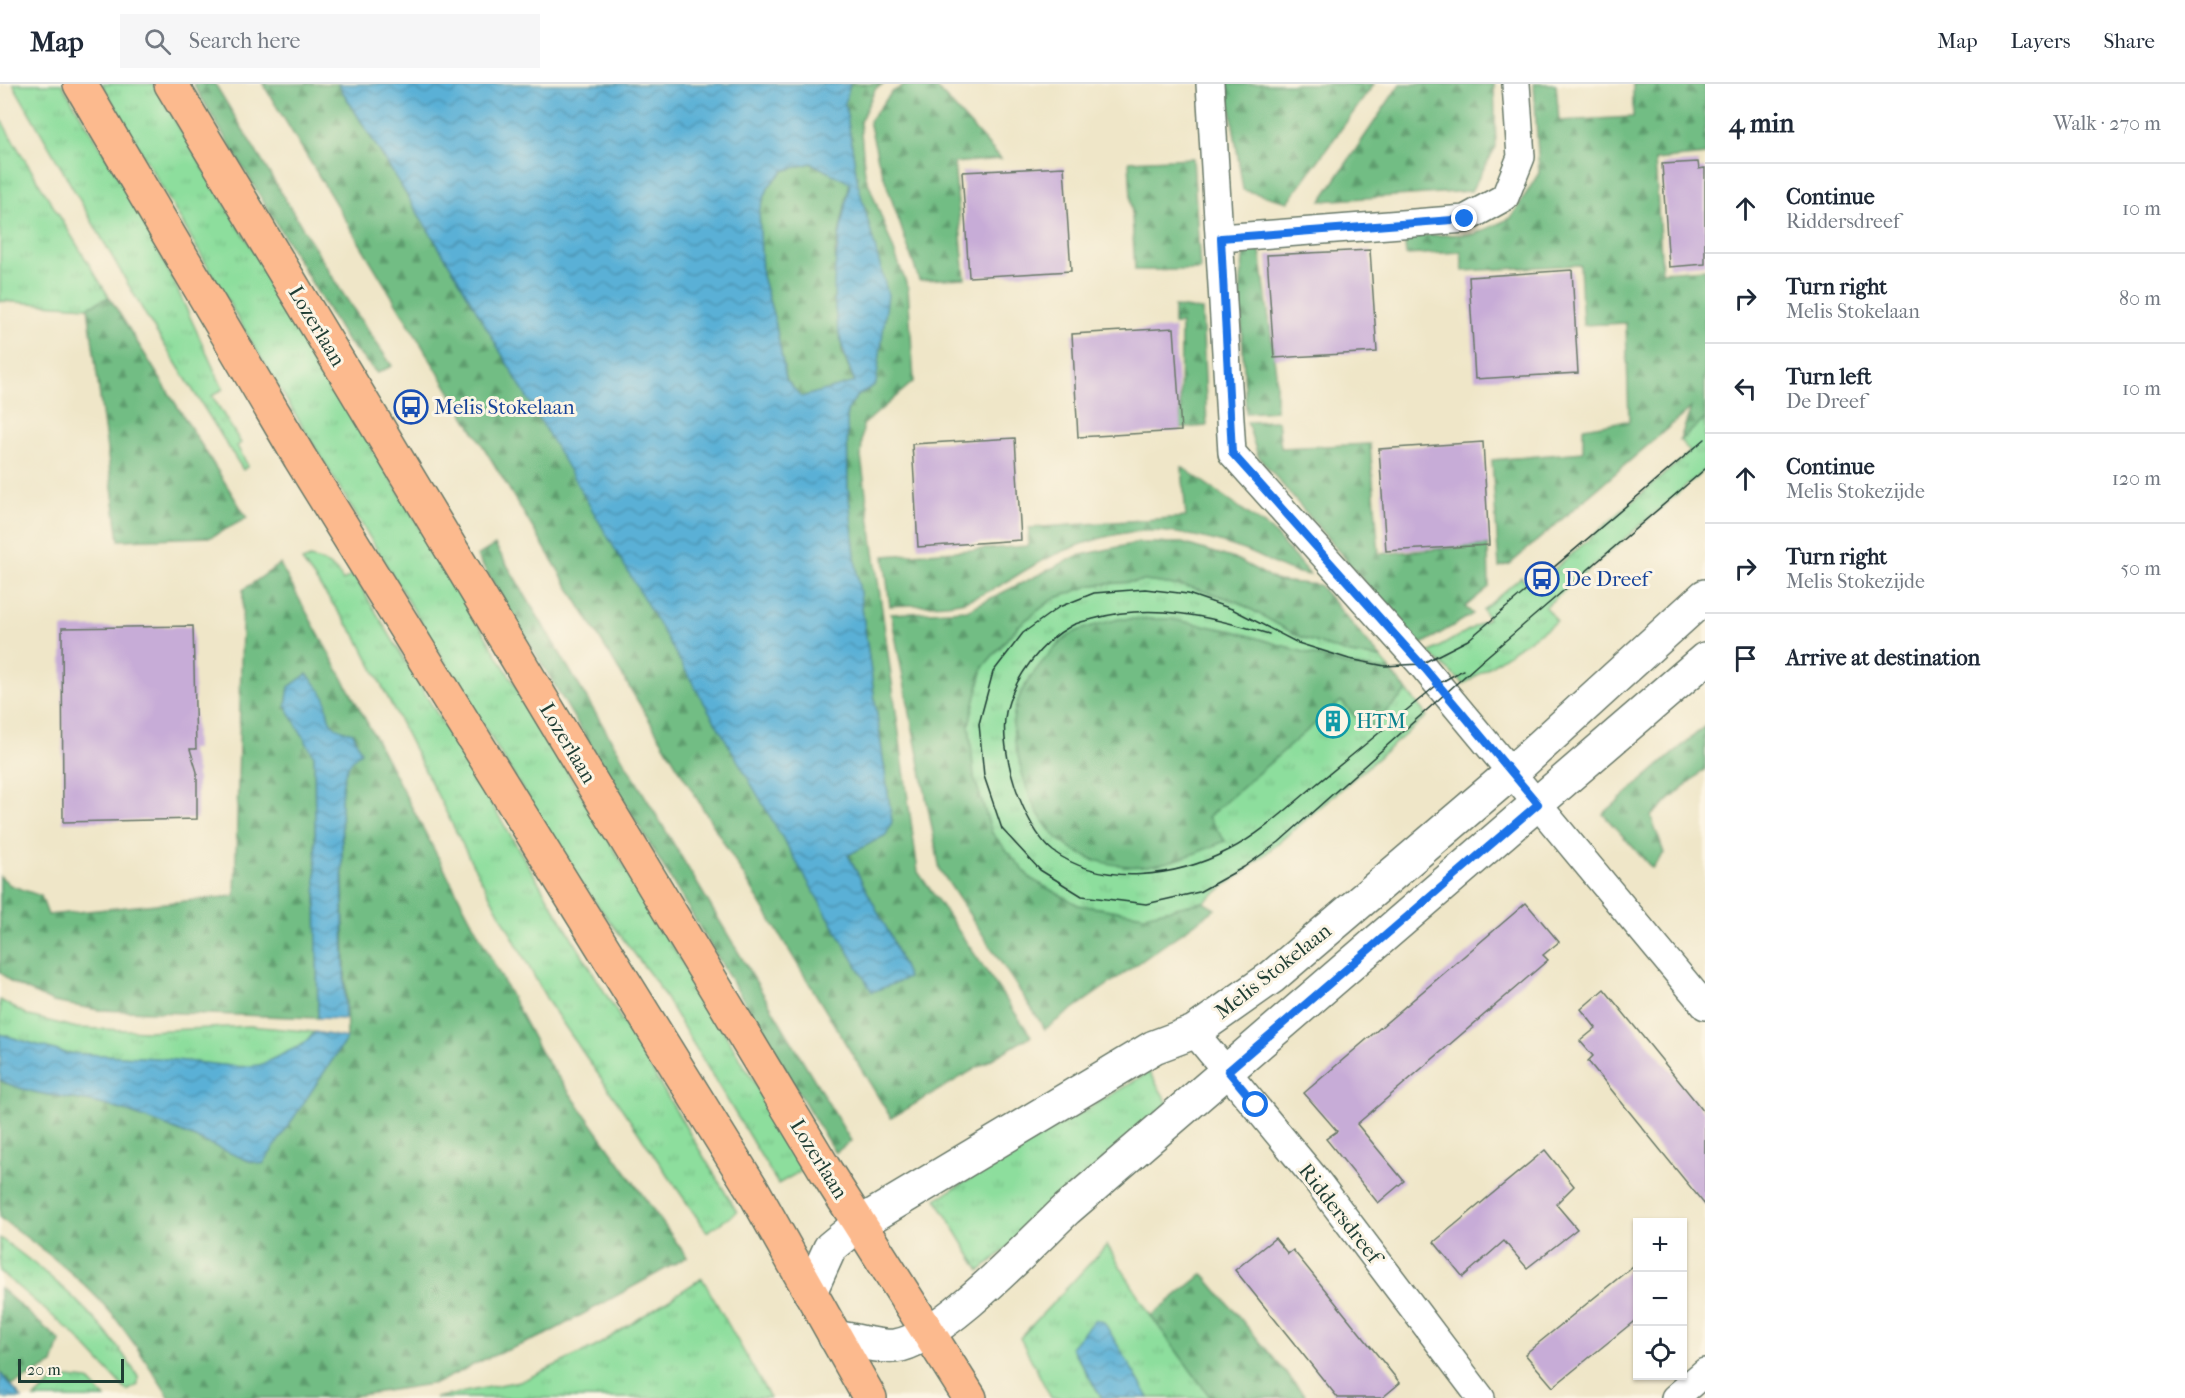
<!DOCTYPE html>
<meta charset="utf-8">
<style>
:root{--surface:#fff;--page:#f6f6f7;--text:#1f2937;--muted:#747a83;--line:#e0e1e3}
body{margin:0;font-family:"IM FELL French Canon",serif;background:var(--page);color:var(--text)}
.controls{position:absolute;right:18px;bottom:18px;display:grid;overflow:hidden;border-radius:0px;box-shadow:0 2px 4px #0004}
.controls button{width:54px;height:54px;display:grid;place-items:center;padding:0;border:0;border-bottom:2px solid var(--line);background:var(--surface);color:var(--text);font:30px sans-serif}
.scale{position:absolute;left:18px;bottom:15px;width:106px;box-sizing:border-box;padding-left:6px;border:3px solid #1f3d34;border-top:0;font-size:16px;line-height:21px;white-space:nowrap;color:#1f3d34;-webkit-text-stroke:4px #fcf5e5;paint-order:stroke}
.stop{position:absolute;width:18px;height:18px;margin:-14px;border:4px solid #1a73e8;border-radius:50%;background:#fff}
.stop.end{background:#1a73e8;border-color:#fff;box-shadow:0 2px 6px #0008}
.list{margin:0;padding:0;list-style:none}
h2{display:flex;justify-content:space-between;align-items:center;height:78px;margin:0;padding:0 24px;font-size:26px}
h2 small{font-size:20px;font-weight:400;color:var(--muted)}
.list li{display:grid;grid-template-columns:39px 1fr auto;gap:18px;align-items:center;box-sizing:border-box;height:90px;padding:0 24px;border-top:2px solid var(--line)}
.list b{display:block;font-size:22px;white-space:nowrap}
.list p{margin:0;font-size:20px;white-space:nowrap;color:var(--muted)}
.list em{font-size:20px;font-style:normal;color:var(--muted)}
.icon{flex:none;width:33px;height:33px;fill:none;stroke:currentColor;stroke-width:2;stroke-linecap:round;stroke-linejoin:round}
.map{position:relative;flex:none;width:1705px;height:1314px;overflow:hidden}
header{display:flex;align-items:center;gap:36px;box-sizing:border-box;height:84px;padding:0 30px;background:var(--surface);border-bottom:2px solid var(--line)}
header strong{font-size:28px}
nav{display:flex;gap:33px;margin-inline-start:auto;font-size:21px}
.search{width:420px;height:54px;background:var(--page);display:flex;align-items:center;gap:15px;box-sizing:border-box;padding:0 21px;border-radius:0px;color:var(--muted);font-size:22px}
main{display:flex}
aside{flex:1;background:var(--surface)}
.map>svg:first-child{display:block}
</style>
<header>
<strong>Map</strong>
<div class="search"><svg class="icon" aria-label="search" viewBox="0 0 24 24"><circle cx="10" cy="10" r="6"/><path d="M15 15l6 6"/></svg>Search here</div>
<nav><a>Map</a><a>Layers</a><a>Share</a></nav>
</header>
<main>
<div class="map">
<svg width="1705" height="1314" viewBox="0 0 1705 1314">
<defs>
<pattern id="grass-tufts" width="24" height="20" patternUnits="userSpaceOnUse" patternTransform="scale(1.5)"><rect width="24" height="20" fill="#8dde9d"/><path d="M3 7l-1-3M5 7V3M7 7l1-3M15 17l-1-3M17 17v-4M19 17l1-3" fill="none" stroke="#79bf88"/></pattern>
<pattern id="forest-firs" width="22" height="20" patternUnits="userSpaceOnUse" patternTransform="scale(1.5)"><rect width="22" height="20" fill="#72bd84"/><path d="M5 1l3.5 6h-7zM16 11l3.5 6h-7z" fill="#5d9b6d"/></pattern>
<pattern id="water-waves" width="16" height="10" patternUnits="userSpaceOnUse" patternTransform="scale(1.5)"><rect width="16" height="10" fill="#5ab0d6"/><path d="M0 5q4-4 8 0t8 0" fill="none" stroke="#4a90ae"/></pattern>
</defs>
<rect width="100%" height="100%" fill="#fcf5e5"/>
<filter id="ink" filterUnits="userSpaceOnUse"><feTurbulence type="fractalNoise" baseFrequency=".0167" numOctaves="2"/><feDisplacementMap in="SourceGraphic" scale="12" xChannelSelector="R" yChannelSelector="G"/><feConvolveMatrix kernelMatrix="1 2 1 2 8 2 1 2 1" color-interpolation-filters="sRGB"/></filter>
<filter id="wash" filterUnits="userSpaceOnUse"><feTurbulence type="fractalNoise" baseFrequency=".008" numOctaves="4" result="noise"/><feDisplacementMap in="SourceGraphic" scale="24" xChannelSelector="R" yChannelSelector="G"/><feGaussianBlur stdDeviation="1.35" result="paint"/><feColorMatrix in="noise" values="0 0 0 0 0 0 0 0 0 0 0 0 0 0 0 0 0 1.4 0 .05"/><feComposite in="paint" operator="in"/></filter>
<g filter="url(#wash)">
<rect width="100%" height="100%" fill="#efe6c8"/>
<path fill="url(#grass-tufts)" stroke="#568e68" stroke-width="1.5" d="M 13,0 L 62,0 L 134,118 L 174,198 L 223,305 L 212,312 L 241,359 L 237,362 L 248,382 L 243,386 L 147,233 Z
M 102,0 L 153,0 L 806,1084 L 778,1100 L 656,898 L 573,789 L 255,264 Z
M 0,33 L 9,50 L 109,213 L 88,223 L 0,217 Z
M 1705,335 L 1705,386 L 1545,523 L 1557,537 L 1464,600 L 1429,569 L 1488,535 L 1483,526 L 1521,493 L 1531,505 L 1690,368 L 1680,356 Z
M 310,474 C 326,478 335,482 343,497 L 353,490 L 737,1128 L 707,1148 L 549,919 L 473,781 L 358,555 L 302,477 Z
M 1145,497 L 1190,503 L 1236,517 L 1299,552 L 1350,570 L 1381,574 L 1391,587 L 1347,581 L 1233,547 L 1170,535 L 1119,535 L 1075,548 L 1089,775 L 1125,782 L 1157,781 L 1225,757 L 1207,733 L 1341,616 L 1367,646 L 1407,607 L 1427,632 L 1244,788 L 1203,818 L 1145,831 L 1078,821 L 1031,795 L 992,749 L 974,693 L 969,640 L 983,583 L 1018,542 L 1053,515 L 1092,501 Z
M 0,916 L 29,932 L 77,944 L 147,947 L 250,942 L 315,948 L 302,961 L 260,981 L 241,983 L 156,974 L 65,969 L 0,950 Z
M 1149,988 L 1171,1024 L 980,1187 L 936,1115 Z
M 0,1154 C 53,1192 105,1237 138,1293 L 138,1301 L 127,1307 L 74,1250 L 0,1188 Z
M 1107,1161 L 1151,1232 L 1211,1314 L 1149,1314 L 1104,1239 L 1072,1265 L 1102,1314 L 1051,1314 L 1020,1254 Z
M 702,1194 L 770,1314 L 435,1314 L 524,1296 L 595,1263 Z
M 69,1294 L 88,1296 L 105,1314 L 34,1314 L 53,1298 Z"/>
<path fill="url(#forest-firs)" stroke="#487d5c" stroke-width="1.5" d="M 193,0 L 215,0 L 341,207 L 392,282 L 377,289 L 346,256 Z
M 263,0 L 338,0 L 453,186 L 908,894 L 890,851 L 848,771 L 886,751 L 892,738 L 856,481 L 848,404 L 847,327 L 856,313 L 876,300 L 858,100 L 845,19 L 850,0 L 884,0 L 876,4 L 860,38 L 865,90 L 908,204 L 914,297 L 863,341 L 861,373 L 918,788 L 1031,952 L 891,1034 Z
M 907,0 L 933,0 L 1001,75 L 954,79 L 965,194 L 919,196 L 878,75 L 869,37 L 892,8 Z
M 1227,0 L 1374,0 L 1288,118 L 1243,106 Z
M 1400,0 L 1494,0 L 1496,63 L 1471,107 L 1321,117 Z
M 1534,0 L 1556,0 L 1559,37 L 1633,33 L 1633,0 L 1705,0 L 1705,71 L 1655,76 L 1662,188 L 1705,185 L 1705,335 L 1680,356 L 1691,324 L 1510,480 L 1499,483 L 1492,376 L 1583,368 L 1583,344 C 1599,342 1612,338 1629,337 L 1626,239 L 1583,241 L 1580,181 L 1463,187 L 1461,168 L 1406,171 L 1404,152 L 1475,150 L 1511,134 L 1539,89 Z
M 1193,74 L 1200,186 L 1135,186 L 1129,77 Z
M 811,79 L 850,98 L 835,168 L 842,268 L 855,299 L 800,313 L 786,295 L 775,237 L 762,192 L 759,127 L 769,102 L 783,87 Z
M 1244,165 L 1260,167 L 1276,289 L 1276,327 L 1246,329 L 1240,208 Z
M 109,213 L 247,434 L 211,453 L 119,456 L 88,223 Z
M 1174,223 L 1202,226 L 1207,342 L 1180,344 L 1181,240 L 1174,240 Z
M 1278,337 L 1281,364 L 1370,360 L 1379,470 L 1488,461 L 1489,503 L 1465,523 L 1473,530 L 1419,562 L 1258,372 L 1247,338 Z
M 1182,383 L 1271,446 L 1310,491 C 1280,487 1273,477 1247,467 C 1214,455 1179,446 1144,447 C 1107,448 1055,468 1024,487 C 1005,499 989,509 967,516 C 947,523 912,520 890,522 L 884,472 L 1028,462 L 1029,444 L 1186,433 Z
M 1137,459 L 1182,459 L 1238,476 L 1277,497 L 1319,501 L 1381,574 L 1350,570 L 1298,552 L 1236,517 L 1190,503 L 1145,497 L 1092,501 L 1053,515 L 1018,542 L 983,583 L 969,640 L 974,693 L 992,749 L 1031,795 L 1078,821 L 1144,831 L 1203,818 L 1215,825 L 1045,945 L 940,786 L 891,530 L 967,526 L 1077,472 Z
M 495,461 L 851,1057 L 835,1069 L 477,472 Z
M 280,480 L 369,642 L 541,969 L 687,1173 L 545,1251 L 485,1275 L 437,1299 L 341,1314 L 170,1314 C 151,1285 134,1257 112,1230 C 80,1192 40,1163 0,1134 L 0,996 C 33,1013 73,1012 108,1022 C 156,1035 203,1058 249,1077 L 263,1079 L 347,954 L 341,715 L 344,690 L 350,677 L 307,590 L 289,603 L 286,622 L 314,672 L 318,934 L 99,926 L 53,918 L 11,898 L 0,888 L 0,792 L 10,801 L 41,812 L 48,831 L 235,812 L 243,506 Z
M 1119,535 L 1170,535 L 1233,547 L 1347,581 L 1391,587 L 1407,607 L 1367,646 L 1341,617 L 1208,733 L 1225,757 C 1194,770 1159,786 1125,782 C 1062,776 1033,738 1020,680 C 1016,665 1011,645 1014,630 C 1017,610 1032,590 1045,575 C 1053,565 1064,554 1075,548 C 1088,542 1105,539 1119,535 Z
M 1705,642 L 1705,685 L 1651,732 L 1664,769 L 1652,784 L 1603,730 Z
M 1203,1190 L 1307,1314 L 1211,1314 L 1151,1232 Z
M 0,1204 L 60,1257 L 53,1280 L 13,1301 L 0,1289 Z"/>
<path fill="url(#water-waves)" stroke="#3c7685" stroke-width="1.5" fill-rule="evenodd" d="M 338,0 L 850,0 L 845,19 L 858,100 L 888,211 L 876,300 L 856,313 L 847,327 L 848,404 L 856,481 L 892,738 L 886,751 L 848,771 L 890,851 L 908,894 L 872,908 L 453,186 ZM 811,79 L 850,99 C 834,178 822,221 855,298 L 801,313 L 786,295 L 775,237 L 762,192 L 759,127 L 769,102 L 783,87 Z
M 307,590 C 313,597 325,609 326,618 C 329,640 330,644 353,649 L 361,668 C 344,681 343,694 341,715 L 345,935 L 318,934 L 314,672 L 286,622 L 289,603 Z
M 315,948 L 347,954 L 263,1080 L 249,1077 C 203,1058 156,1035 108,1022 C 73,1012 33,1013 0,996 L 0,950 L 65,969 L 156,974 L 241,983 L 260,981 L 302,961 Z
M 1095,1235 L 1104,1238 L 1149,1314 L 1102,1314 L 1071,1263 Z
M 0,1289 L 22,1314 L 0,1314 Z"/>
<g id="blocks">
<path fill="#c7acd7" d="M 1698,78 L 1699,85 L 1705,84 L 1705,180 L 1669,183 L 1662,80 Z
M 1064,83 L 1071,187 L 969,193 L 962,88 Z
M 1370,166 L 1377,268 L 1274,274 L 1267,171 Z
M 1572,186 L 1578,289 L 1475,295 L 1469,193 Z
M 1174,244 L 1181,347 L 1078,353 L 1072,250 Z
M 1015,354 L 1021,456 L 918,463 L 912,360 Z
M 1483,358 L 1489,461 L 1386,467 L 1379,365 Z
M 193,542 L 196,665 L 190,665 L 197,688 L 197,735 L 63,738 L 62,544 Z
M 1526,819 L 1559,858 L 1543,871 L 1548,876 L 1357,1040 L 1404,1097 L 1378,1119 L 1326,1055 L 1337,1047 L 1304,1009 Z
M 1604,905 L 1705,1029 L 1705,1121 L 1588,977 L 1593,972 L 1580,957 L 1596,944 L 1581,925 Z
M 1545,1066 L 1574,1102 L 1556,1120 L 1577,1145 L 1527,1184 L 1504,1157 L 1463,1193 L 1434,1158 Z
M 1275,1154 L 1288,1170 L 1293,1166 L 1400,1299 L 1382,1314 L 1338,1314 L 1235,1186 Z
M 1638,1178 L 1638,1234 L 1553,1303 L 1525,1270 Z"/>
</g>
</g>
<g filter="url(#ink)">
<use href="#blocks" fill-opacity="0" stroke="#687868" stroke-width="1.5"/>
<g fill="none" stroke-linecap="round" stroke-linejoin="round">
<g stroke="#687868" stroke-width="30">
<path id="minor" d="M 1210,0 L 1232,369 L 1421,580 L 1705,922
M 1221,154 L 1465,135 L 1505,113 L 1521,73 L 1516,0
M 1194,948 L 1314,1093 L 1481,1314
M 1675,1314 L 1705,1288"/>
</g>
<g stroke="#687868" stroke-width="36">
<path id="tertiary" d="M 810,1208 L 830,1164 L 859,1140 L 1154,963 L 1194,948 L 1272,893 L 1511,689 L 1705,512
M 835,1253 C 851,1255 880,1264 895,1262 C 940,1257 1032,1158 1067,1125 L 1705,575"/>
</g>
<g stroke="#687868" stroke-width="36">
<path id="primary" d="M 80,0 L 300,374 L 754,1108 L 870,1314
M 171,0 L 824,1084 L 970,1314"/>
</g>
<use href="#minor" stroke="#fff" stroke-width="27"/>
<use href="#tertiary" stroke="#fff" stroke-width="33"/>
<use href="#primary" stroke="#fcba8e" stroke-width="33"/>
<path stroke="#1f3d34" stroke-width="1.5" d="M 1705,355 L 1468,556 L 1421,580 L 1385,582 L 1349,575 L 1298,559 L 1232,525 L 1188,510 L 1145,505 L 1094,509 L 1059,523 L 1023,549 L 993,588 L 979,640 L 984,692 L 1002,745 L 1040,786 L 1082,812 L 1146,820 L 1199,808 L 1244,783 L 1279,758 L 1484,575 L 1705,385
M 1269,550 C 1211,533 1153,518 1093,535 C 1086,537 1078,538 1071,542 C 1041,558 1014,594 1006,628 C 998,665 1023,743 1053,767 C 1103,804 1177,793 1229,766 C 1259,751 1287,725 1313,703 C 1355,669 1396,635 1438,600 L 1463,586"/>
</g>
</g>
<g fill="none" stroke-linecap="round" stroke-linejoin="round" filter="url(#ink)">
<path stroke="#1a73e8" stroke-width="8" d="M 1256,1021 L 1228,987 L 1538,720 L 1421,580 L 1232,369 L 1221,154 L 1465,135"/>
</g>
<defs>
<g id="bus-ring" transform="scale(1.725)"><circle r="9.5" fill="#fcf5e5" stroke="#1a4fb4" stroke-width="1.5"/><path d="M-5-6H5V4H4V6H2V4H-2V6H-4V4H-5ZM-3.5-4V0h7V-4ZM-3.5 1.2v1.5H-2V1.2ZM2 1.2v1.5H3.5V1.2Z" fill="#1a4fb4"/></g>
<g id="building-ring" transform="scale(1.725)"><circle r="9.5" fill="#fcf5e5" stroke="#0f9aa8" stroke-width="1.5"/><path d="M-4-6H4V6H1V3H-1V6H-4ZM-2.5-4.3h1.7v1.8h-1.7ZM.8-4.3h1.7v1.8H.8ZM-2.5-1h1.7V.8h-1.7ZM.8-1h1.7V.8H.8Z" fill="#0f9aa8"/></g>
</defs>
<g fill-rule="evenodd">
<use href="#bus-ring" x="411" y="323"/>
<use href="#bus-ring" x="1542" y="495"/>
<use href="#building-ring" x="1333" y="637"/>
</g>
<g text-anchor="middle" stroke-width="6" stroke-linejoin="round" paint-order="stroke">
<g font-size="21" fill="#1f3d34" stroke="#fcf5e5">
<text transform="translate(317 242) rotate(59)" y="7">Lozerlaan</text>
<text transform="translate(568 659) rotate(59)" y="7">Lozerlaan</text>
<text transform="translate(1273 887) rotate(-38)" y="7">Melis Stokelaan</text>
<text transform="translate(819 1075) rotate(58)" y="7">Lozerlaan</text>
<text transform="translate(1340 1129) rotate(52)" y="7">Riddersdreef</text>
</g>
<g font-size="21" fill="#164399" stroke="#fcf5e5" text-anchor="start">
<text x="434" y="330">Melis Stokelaan</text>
<text x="1565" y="502">De Dreef</text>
</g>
<g font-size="21" fill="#0d838f" stroke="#fcf5e5" text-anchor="start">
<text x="1356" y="644">HTM</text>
</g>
</g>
</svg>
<div class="controls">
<button>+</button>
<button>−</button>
<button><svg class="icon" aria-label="locate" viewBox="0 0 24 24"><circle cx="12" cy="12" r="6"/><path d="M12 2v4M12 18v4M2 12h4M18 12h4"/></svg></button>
</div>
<div class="scale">20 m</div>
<div class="stop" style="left:1256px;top:1021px"></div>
<div class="stop end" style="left:1465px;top:135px"></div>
</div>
<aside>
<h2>4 min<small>Walk · 270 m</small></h2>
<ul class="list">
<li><svg class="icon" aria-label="ahead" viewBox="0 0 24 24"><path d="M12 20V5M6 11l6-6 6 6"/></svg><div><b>Continue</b><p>Riddersdreef</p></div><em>10 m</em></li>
<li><svg class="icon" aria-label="right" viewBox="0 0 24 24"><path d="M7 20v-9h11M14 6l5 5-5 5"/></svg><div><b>Turn right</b><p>Melis Stokelaan</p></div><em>80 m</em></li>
<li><svg class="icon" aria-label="left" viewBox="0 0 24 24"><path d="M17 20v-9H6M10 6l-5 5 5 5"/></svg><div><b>Turn left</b><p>De Dreef</p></div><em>10 m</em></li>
<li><svg class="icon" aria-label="ahead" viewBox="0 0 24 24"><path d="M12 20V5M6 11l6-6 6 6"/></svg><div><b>Continue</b><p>Melis Stokezijde</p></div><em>120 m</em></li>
<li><svg class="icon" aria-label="right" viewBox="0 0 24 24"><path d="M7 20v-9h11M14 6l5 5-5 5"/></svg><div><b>Turn right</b><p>Melis Stokezijde</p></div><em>50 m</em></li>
<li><svg class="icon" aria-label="arrive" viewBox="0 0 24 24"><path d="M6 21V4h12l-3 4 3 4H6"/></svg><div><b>Arrive at destination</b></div></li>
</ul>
</aside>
</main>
